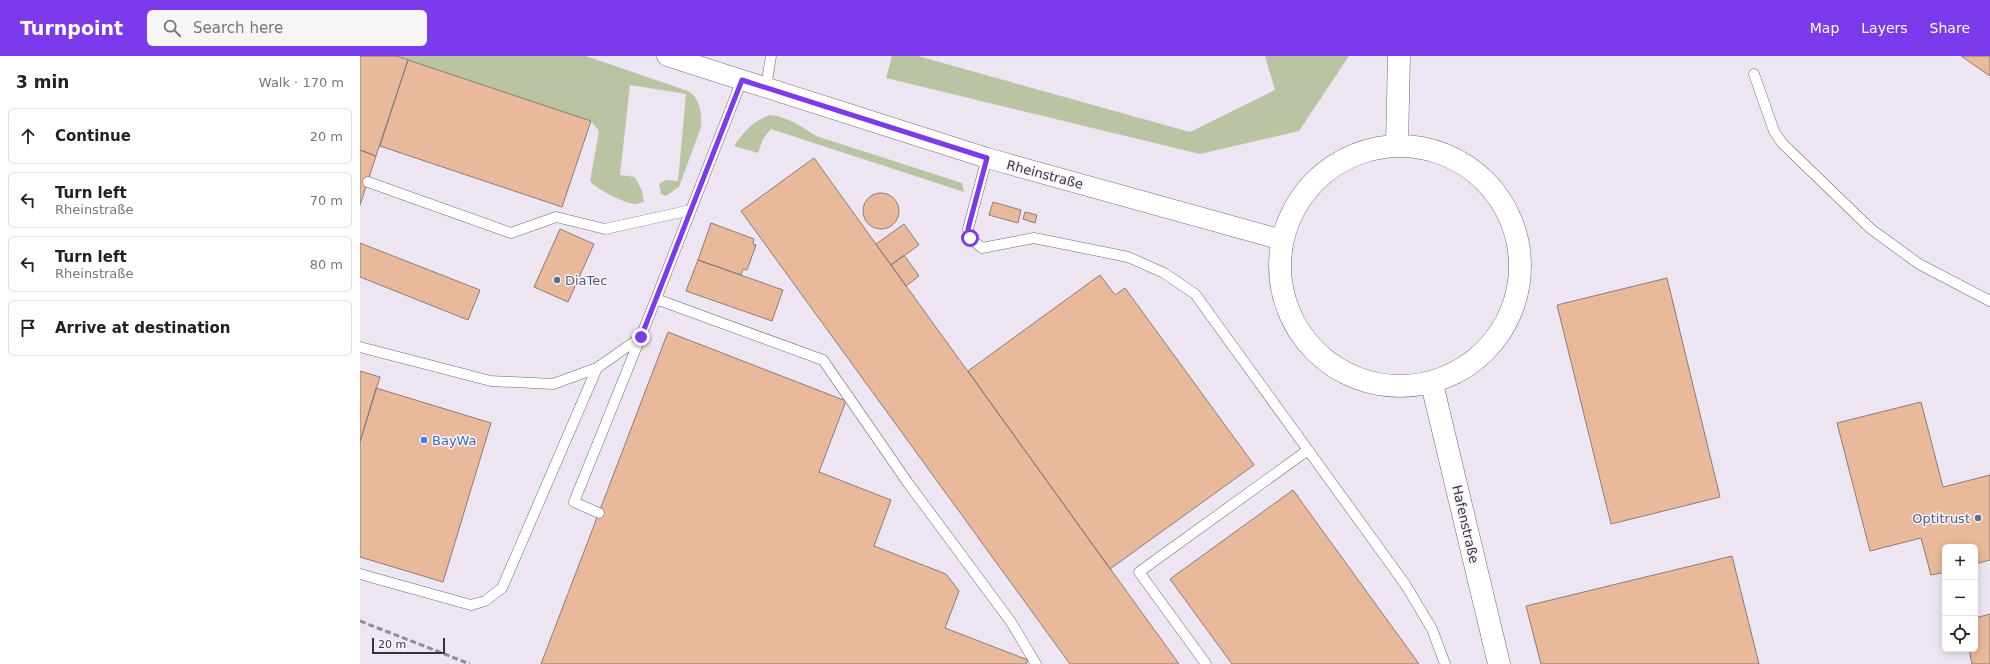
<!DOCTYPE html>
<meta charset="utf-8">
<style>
:root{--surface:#fff;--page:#f6f6f6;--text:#222;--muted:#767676;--line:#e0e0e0;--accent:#7c3aed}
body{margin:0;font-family:"DejaVu Sans",sans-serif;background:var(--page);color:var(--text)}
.controls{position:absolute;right:12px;bottom:12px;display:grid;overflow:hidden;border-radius:6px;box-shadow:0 2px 10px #0003}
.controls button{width:36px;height:36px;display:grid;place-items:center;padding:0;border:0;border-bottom:1px solid var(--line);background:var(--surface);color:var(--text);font:20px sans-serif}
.scale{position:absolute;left:12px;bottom:10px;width:73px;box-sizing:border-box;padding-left:4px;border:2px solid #363338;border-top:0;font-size:11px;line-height:14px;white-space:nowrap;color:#363338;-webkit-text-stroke:3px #faf3fe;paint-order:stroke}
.stop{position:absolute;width:12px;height:12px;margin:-9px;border:3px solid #7c3aed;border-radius:50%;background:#fff}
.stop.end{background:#7c3aed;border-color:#fff;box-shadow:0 1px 4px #0008}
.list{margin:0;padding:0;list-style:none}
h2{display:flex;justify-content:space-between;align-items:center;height:52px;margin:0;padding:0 16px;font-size:17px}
h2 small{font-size:13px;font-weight:400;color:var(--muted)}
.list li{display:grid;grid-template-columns:26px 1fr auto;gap:12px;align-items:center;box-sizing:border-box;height:56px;margin:0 8px 8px;padding:0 8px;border:1px solid var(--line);border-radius:6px}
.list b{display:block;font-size:15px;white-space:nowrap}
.list p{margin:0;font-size:13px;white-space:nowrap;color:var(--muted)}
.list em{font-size:13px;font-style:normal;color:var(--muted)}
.icon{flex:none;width:22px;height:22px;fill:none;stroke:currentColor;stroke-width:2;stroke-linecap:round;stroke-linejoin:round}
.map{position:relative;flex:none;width:1630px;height:608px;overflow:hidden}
header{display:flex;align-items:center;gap:24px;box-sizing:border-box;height:56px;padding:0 20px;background:var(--accent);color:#fff}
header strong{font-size:19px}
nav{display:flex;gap:22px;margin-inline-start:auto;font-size:14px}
.search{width:280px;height:36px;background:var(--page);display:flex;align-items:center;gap:10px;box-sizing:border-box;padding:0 14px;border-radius:6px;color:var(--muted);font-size:15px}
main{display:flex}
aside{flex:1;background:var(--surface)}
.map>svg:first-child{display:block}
</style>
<header>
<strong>Turnpoint</strong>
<div class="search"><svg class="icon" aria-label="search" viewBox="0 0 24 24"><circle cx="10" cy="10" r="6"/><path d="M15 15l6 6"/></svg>Search here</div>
<nav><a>Map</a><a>Layers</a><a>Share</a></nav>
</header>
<main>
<aside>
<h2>3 min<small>Walk · 170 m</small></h2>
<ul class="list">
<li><svg class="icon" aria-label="ahead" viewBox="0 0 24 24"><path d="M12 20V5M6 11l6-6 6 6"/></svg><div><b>Continue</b></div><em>20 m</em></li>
<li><svg class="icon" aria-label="left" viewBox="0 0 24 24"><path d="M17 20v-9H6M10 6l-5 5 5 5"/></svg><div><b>Turn left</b><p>Rheinstraße</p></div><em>70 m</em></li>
<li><svg class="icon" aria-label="left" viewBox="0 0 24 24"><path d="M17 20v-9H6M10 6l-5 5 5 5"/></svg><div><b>Turn left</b><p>Rheinstraße</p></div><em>80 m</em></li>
<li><svg class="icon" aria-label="arrive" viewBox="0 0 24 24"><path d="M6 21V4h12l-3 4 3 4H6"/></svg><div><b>Arrive at destination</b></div></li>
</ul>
</aside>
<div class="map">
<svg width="1630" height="608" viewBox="0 0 1630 608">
<rect width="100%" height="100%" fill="#eee5f2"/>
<path fill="#bbc4a2" d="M 37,0 L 226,0 L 328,35 C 340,42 342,58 341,71 L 319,131 L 306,140 L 301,138 L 299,128 L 306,124 L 318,125 L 326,38 L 270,29 L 260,119 L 275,121 L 282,135 L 284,146 C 281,146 278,148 275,148 C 266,148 234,132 230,125 L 239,75 L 231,65 Z
M 532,0 L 558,0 L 830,76 L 915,34 L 905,0 L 989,0 L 939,75 L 840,98 L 526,22 Z
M 410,59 C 428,61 441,70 456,80 L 602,127 L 604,136 L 411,73 L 403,83 L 398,97 L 374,90 C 384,75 393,65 410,59 Z"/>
<path fill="#e9b99b" stroke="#8a7d75" d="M 0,0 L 37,0 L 48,4 L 16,100 L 0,94 Z
M 1601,0 L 1630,0 L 1630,20 Z
M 48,4 L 231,65 L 202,151 L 20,90 Z
M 0,94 L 16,100 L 0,149 Z
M 454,102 L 531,209 L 819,608 L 710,608 L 381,155 Z
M503 155a18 18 0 1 1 36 0a18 18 0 1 1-36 0Z
M 633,146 L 661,154 L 658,167 L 629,159 Z
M 665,156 L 677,159 L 675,167 L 663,163 Z
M 351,167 L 394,183 L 393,188 L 396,189 L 387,214 L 383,213 L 381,219 L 338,204 Z
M 544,168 L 559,189 L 531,209 L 516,188 Z
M 200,173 L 234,188 L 208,246 L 174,231 Z
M 0,187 L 120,234 L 108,264 L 0,221 Z
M 544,199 L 559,220 L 546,230 L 531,209 Z
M 338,204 L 423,234 L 412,265 L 326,235 Z
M 740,219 L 755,239 L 765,232 L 894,409 L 750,513 L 608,315 Z
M 1307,222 L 1360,441 L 1251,468 L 1197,249 Z
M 308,276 L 486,345 L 459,416 L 531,444 L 514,490 L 586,518 L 599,535 L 585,572 L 668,604 L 666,608 L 181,608 Z
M 0,315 L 20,321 L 0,386 Z
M 16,332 L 131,367 L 83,526 L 0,501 L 0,386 Z
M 1561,346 L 1583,431 L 1630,419 L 1630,504 L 1615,508 L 1615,491 L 1585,491 L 1585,516 L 1571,519 L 1561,482 L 1510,495 L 1477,367 Z
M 933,434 L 1059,608 L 872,608 L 810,523 Z
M 1372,500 L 1399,608 L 1181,608 L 1166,550 Z
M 1630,558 L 1630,608 L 1612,608 L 1609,593 L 1615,593 L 1615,562 Z"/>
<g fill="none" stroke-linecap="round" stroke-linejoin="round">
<g stroke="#716a75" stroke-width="11">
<path id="lane" d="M 1394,18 L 1414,75 L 1422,87 L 1511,173 L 1559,208 L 1630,245
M 406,31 L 411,0
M 627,102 L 608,173 L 610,182 L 622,192 L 674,182 L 768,201 L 804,217 L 835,238 L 1045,528 L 1072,573 L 1085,608
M 8,126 L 151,177 L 196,161 L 245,173 L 331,154
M 296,243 L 463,304 L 548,427 L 651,566 L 676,608
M 0,291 L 131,325 L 193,328 L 237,312 L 281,281
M 239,457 L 214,446 L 296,243 L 382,24
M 0,518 L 111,549 L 125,545 L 142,532 L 237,312
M 846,608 L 779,516 L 948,394"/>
</g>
<g stroke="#716a75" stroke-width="21">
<path id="street" d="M 307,0 L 627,102 L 922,184"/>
</g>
<g stroke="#716a75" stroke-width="23">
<path id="secondary" d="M 1037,89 L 1039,0
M920 210a120 120 0 1 1 240 0a120 120 0 1 1-240 0Z
M 1072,328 L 1139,608"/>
</g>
<use href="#lane" stroke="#fff" stroke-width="10"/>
<use href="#street" stroke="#fff" stroke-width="20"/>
<use href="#secondary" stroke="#fff" stroke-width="22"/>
<path stroke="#928c95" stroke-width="3" stroke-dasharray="6 3" stroke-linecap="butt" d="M 0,565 L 110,608"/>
</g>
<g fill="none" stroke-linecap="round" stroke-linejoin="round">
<path stroke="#7c3aed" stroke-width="5" d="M 281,281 L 382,24 L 627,102 L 608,173 L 610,182"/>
</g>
<g fill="#5c6f8a" stroke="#faf3fe" stroke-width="1.5">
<circle cx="197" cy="224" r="4"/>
<circle cx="1618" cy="462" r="4"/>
</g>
<circle fill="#3f7fe0" stroke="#faf3fe" stroke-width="1.5" cx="64" cy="384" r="4"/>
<g text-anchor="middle" stroke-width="3" stroke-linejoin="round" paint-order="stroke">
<g font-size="13" fill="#363338" stroke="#faf3fe">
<text transform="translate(685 118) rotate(15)" y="5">Rheinstraße</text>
<text transform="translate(1106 468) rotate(77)" y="5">Hafenstraße</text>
</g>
<g font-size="13" fill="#4e5e75" stroke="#faf3fe" text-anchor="start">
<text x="205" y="229">DiaTec</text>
<text x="1610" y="467" text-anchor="end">Optitrust</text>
</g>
<g font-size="13" fill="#366cbe" stroke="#faf3fe" text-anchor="start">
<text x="72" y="389">BayWa</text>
</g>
</g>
</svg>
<div class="controls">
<button>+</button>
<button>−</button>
<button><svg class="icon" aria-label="locate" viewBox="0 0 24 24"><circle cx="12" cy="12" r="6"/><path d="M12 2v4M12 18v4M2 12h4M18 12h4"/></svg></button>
</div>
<div class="scale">20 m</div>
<div class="stop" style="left:610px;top:182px"></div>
<div class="stop end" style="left:281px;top:281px"></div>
</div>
</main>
